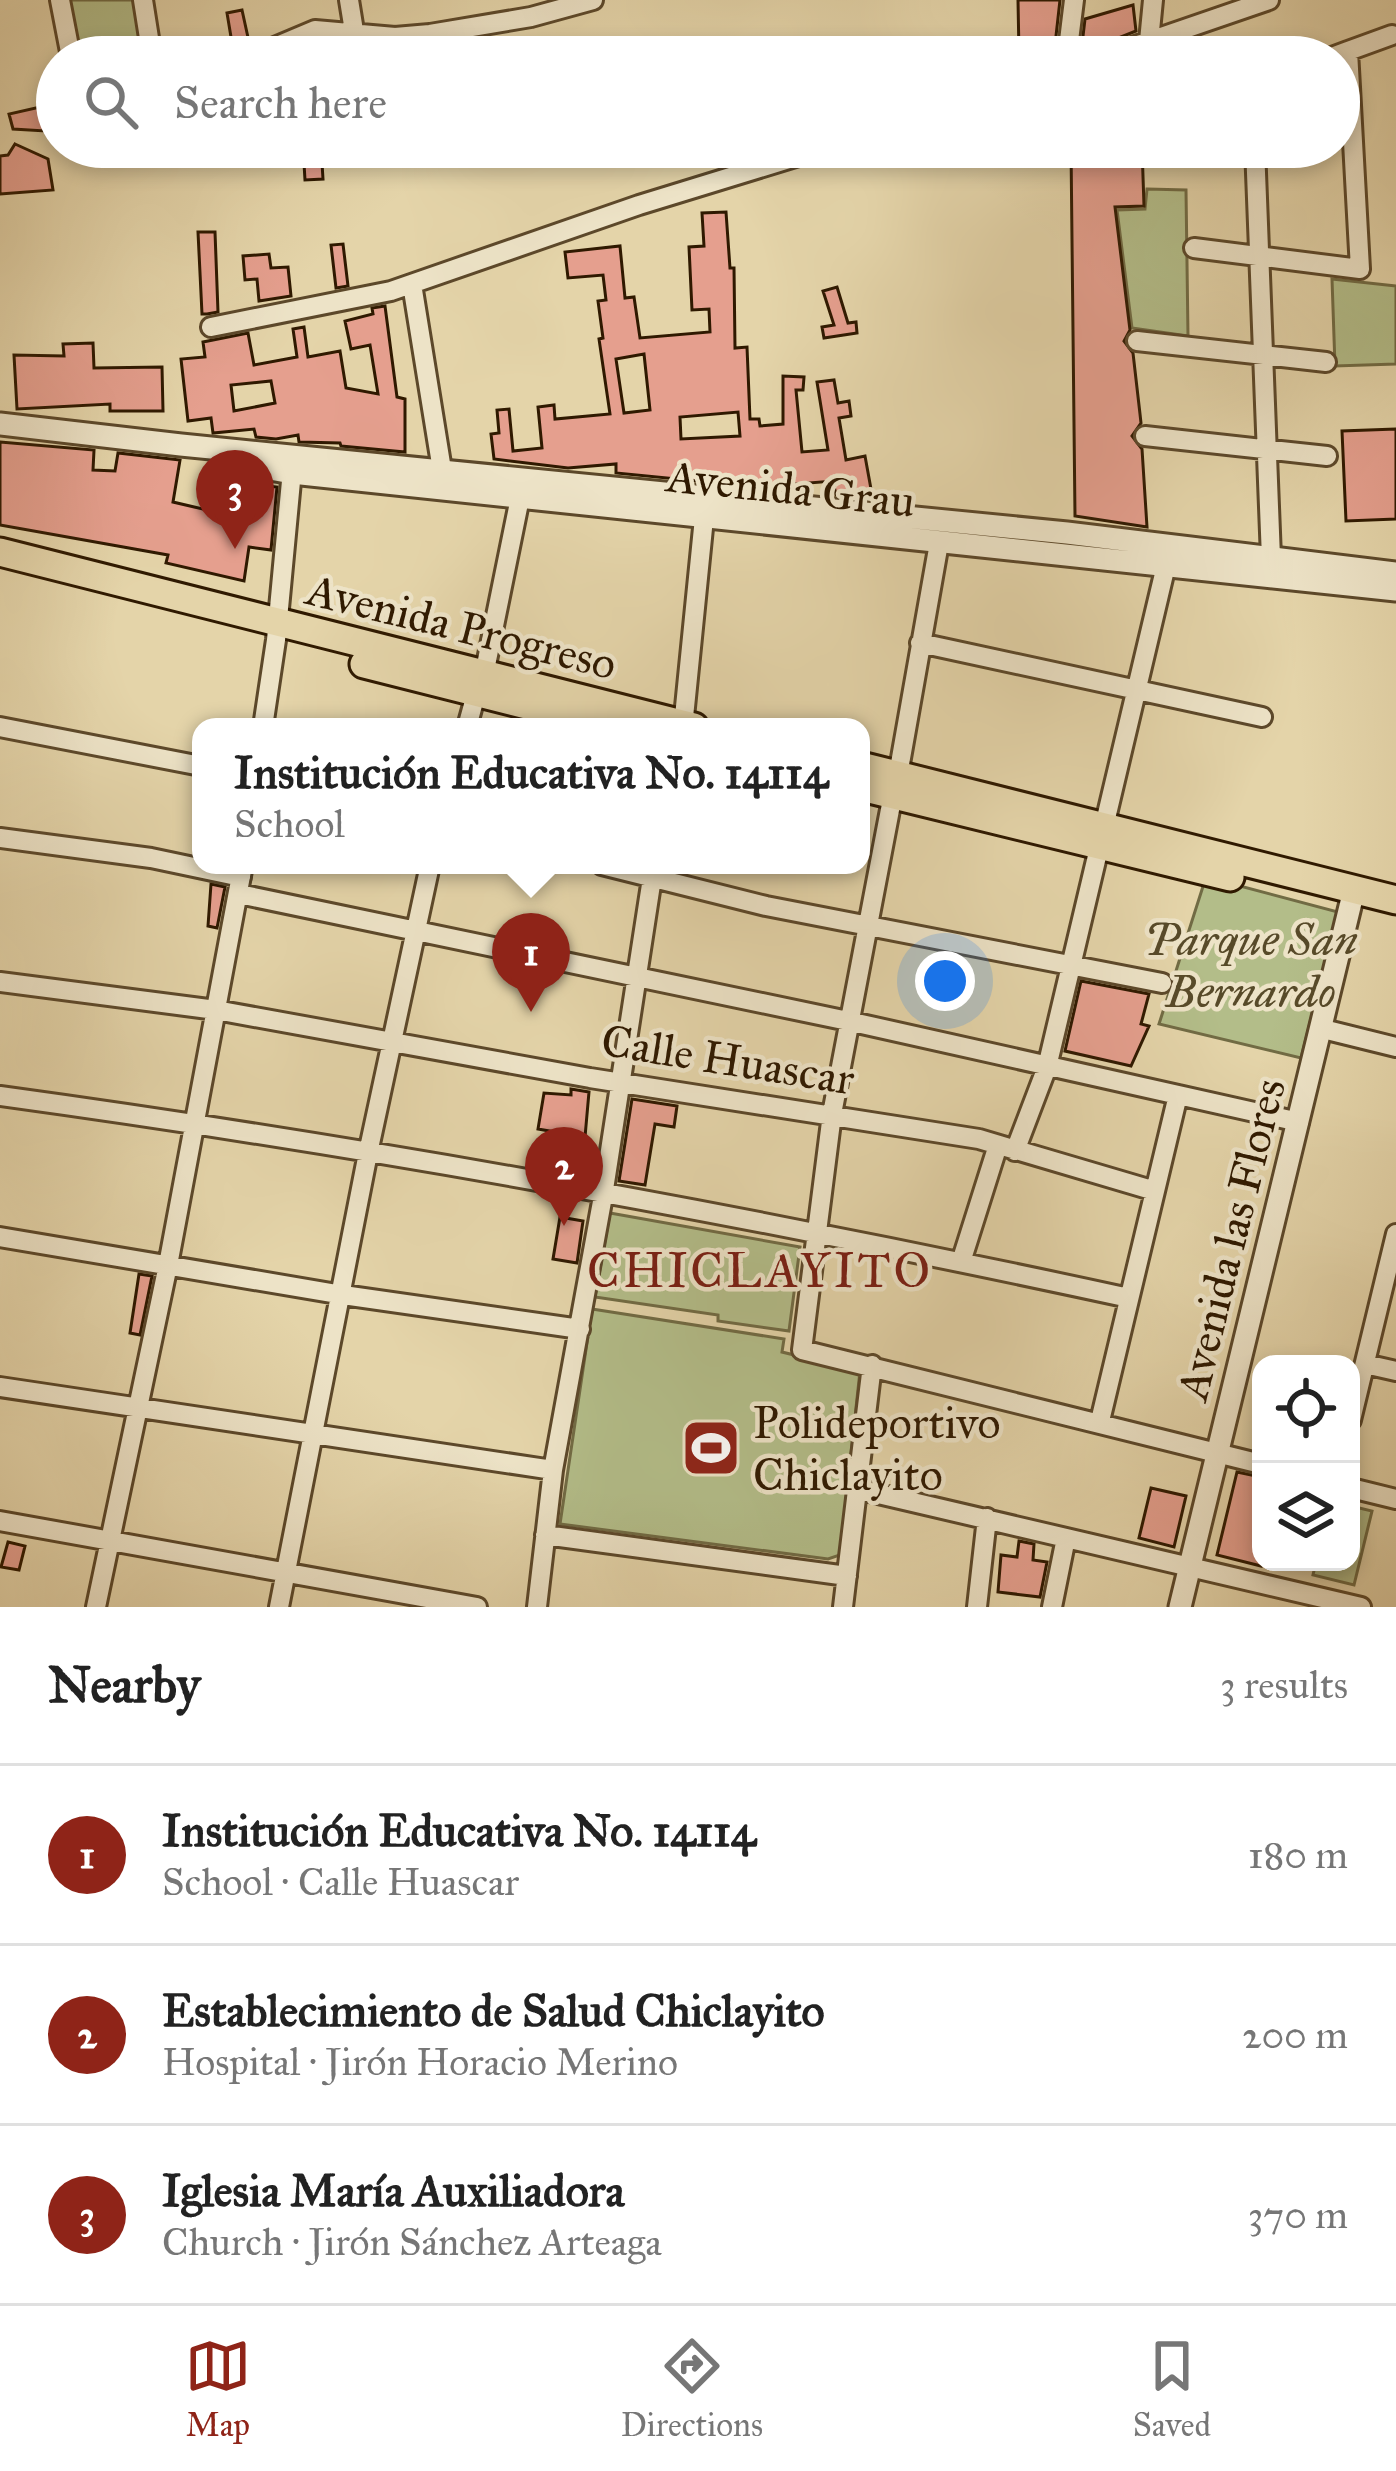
<!DOCTYPE html>
<meta charset="utf-8">
<style>
:root{--surface:#fff;--page:#f6f6f6;--text:#222;--muted:#767676;--line:#e0e0e0;--accent:#8f2418}
body{margin:0;font-family:"IM FELL Great Primer",serif;background:var(--page);color:var(--text)}
.controls{position:absolute;right:36px;bottom:36px;display:grid;overflow:hidden;border-radius:24px;box-shadow:0 6px 18px #0003}
.controls button{width:108px;height:108px;display:grid;place-items:center;padding:0;border:0;border-bottom:3px solid var(--line);background:var(--surface);color:var(--text);font:60px sans-serif}
.you{position:absolute;left:945px;top:981px;width:42px;height:42px;margin:-30px;border:9px solid #fff;border-radius:50%;background:#1a73e8;box-shadow:0 0 0 18px #1a73e833}
.badge{display:grid;place-items:center;width:78px;height:78px;border-radius:50%;background:var(--accent);color:#fff;font-size:39px;font-weight:700}
.pin{position:absolute;translate:-50% -99px;filter:drop-shadow(0 3px 6px #0008)}
.pin::after{content:'';position:absolute;top:63px;width:42px;height:36px;background:inherit;clip-path:polygon(0 0,100% 0,50% 100%)}
.popup{position:absolute;left:192px;top:718px;width:678px;height:156px;box-sizing:border-box;display:grid;place-content:center;border-radius:24px;background:var(--surface);filter:drop-shadow(0 3px 9px #0005);font-size:39px;white-space:nowrap;color:var(--muted)}
.popup b{font-size:45px;color:var(--text)}
.popup::after{content:'';position:absolute;left:50%;top:100%;margin-left:-24px;border:24px solid transparent;border-top-color:var(--surface)}
.list{margin:0;padding:0;list-style:none}
h2{display:flex;justify-content:space-between;align-items:center;height:156px;margin:0;padding:0 48px;font-size:51px}
h2 small{font-size:39px;font-weight:400;color:var(--muted)}
.list li{display:grid;grid-template-columns:78px 1fr auto;gap:36px;align-items:center;box-sizing:border-box;height:180px;padding:0 48px;border-top:3px solid var(--line)}
.list b{display:block;font-size:45px;white-space:nowrap}
.list p{margin:0;font-size:39px;white-space:nowrap;color:var(--muted)}
.list em{font-size:39px;font-style:normal;color:var(--muted)}
.icon{flex:none;width:66px;height:66px;fill:none;stroke:currentColor;stroke-width:2;stroke-linecap:round;stroke-linejoin:round}
.map{position:relative;flex:none;width:1396px;height:1607px;overflow:hidden}
.search{position:absolute;background:var(--surface);box-shadow:0 6px 18px #0003;left:36px;right:36px;top:36px;height:132px;display:flex;align-items:center;gap:30px;box-sizing:border-box;padding:0 42px;border-radius:66px;color:var(--muted);font-size:45px}
.sheet{height:696px;background:var(--surface)}
nav{display:flex;justify-content:space-around;align-items:center;box-sizing:border-box;height:168px;border-top:3px solid var(--line);background:var(--surface);font-size:33px;color:var(--muted)}
nav a{display:grid;justify-items:center;gap:6px}
nav .on{color:var(--accent)}
.map>svg:first-child{display:block}
</style>
<div class="map">
<svg width="1396" height="1607" viewBox="0 0 1396 1607">
<rect width="100%" height="100%" fill="#e4d4a9"/>
<filter id="stains"><feTurbulence type="fractalNoise" baseFrequency=".00167" numOctaves="4"/><feColorMatrix values="0 0 0 0 .2 0 0 0 0 .09 0 0 0 0 .02 0 0 0 .5 -.17"/></filter>
<radialGradient id="worn" r=".72"><stop offset=".6" stop-color="#630" stop-opacity="0"/><stop offset="1" stop-color="#630" stop-opacity=".3"/></radialGradient>
<path fill="#b3bd89" stroke="#716b44" stroke-width="3" d="M 69,0 L 134,0 L 144,57 L 79,57 Z
M 1147,189 L 1186,190 L 1188,336 L 1132,328 L 1117,210 L 1145,209 Z
M 1332,279 L 1396,286 L 1396,364 L 1335,366 Z
M 1206,877 L 1338,912 L 1301,1058 L 1159,1024 Z
M 610,1213 L 800,1247 L 789,1331 L 718,1321 L 718,1315 L 595,1297 Z
M 592,1309 L 784,1339 L 782,1352 L 860,1371 L 840,1555 L 828,1559 L 560,1524 Z
M 1351,1506 L 1372,1511 L 1354,1585 L 1313,1575 L 1316,1562 L 1351,1562 Z"/>
<path fill="#e59f8e" stroke="#2f1900" stroke-width="3" fill-rule="evenodd" d="M 1018,0 L 1060,0 L 1054,54 L 1019,54 Z
M 1133,5 L 1136,31 L 1081,53 L 1085,19 Z
M 242,10 L 249,42 L 233,49 L 227,13 Z
M 40,107 L 45,131 L 13,129 L 9,114 Z
M 15,144 L 48,159 L 53,190 L 0,194 L 0,156 L 8,155 Z
M 303,147 L 321,147 L 323,179 L 305,180 Z
M 1071,147 L 1142,147 L 1144,206 L 1115,207 L 1130,330 L 1124,341 L 1133,353 L 1140,414 L 1141,423 L 1132,436 L 1142,449 L 1147,527 L 1075,516 Z
M 726,212 L 730,268 L 734,268 L 735,348 L 747,347 L 750,419 L 759,419 L 760,426 L 783,424 L 783,376 L 804,377 L 803,390 L 796,390 L 802,452 L 828,450 L 817,382 L 834,380 L 838,403 L 849,401 L 851,416 L 839,418 L 846,460 L 865,456 L 871,489 L 836,495 L 833,481 L 758,487 L 616,473 L 616,464 L 568,468 L 494,459 L 491,434 L 499,433 L 497,410 L 509,409 L 513,451 L 542,448 L 538,407 L 554,405 L 555,419 L 610,414 L 599,339 L 603,338 L 598,301 L 606,300 L 603,275 L 568,278 L 565,252 L 620,246 L 625,298 L 634,297 L 640,338 L 710,332 L 709,309 L 692,310 L 689,247 L 704,246 L 702,213 ZM 644,354 L 650,410 L 624,413 L 616,359 ZM 738,412 L 740,436 L 681,439 L 680,417 Z
M 198,232 L 215,232 L 218,312 L 207,314 L 202,314 Z
M 343,244 L 348,286 L 336,288 L 331,245 Z
M 269,254 L 271,268 L 288,267 L 291,296 L 259,301 L 257,279 L 245,280 L 243,256 Z
M 837,287 L 848,323 L 856,322 L 857,333 L 824,338 L 822,327 L 834,325 L 823,291 Z
M 385,306 L 397,397 L 405,399 L 405,452 L 341,446 L 340,443 L 299,442 L 298,435 L 276,439 L 256,437 L 254,429 L 213,433 L 211,418 L 188,421 L 181,359 L 205,357 L 203,342 L 248,333 L 254,365 L 297,357 L 293,329 L 304,327 L 308,357 L 340,351 L 346,388 L 378,394 L 370,345 L 351,349 L 345,321 L 373,314 L 372,308 ZM 271,381 L 275,403 L 234,411 L 231,385 Z
M 93,343 L 94,368 L 162,367 L 163,411 L 110,411 L 110,404 L 17,409 L 14,355 L 64,356 L 63,344 Z
M 1396,429 L 1396,519 L 1346,521 L 1342,431 Z
M 0,442 L 94,450 L 93,470 L 115,471 L 118,453 L 180,460 L 173,502 L 224,514 L 227,482 L 277,487 L 271,550 L 249,547 L 244,581 L 166,563 L 168,555 L 0,525 Z
M 211,884 L 225,887 L 217,928 L 208,926 Z
M 1081,981 L 1149,994 L 1141,1024 L 1149,1026 L 1131,1066 L 1065,1051 Z
M 571,1089 L 589,1092 L 585,1137 L 554,1135 L 555,1132 L 538,1129 L 544,1093 L 571,1095 Z
M 632,1099 L 677,1106 L 674,1127 L 655,1124 L 645,1185 L 619,1181 Z
M 560,1217 L 583,1221 L 577,1263 L 553,1259 Z
M 139,1274 L 152,1276 L 140,1335 L 130,1333 Z
M 1237,1472 L 1261,1477 L 1261,1566 L 1217,1555 Z
M 1151,1488 L 1186,1496 L 1174,1547 L 1139,1538 Z
M 1019,1541 L 1034,1544 L 1033,1560 L 1047,1562 L 1040,1597 L 998,1592 L 1001,1555 L 1017,1557 Z
M 8,1542 L 25,1546 L 19,1570 L 1,1567 Z"/>
<g fill="none" stroke-linecap="round" stroke-linejoin="round">
<g stroke="#5c482a" stroke-width="24">
<path id="minor" d="M 60,0 L 71,57
M 143,0 L 152,57
M 349,0 L 354,31
M 1149,41 L 1153,0
M 1348,51 L 1392,35
M 251,57 L 315,30 L 395,37 L 430,34 L 531,17 L 593,0
M 1067,57 L 1074,0
M 1103,57 L 1269,0
M 87,147 L 88,151
M 1255,147 L 1271,558
M 1194,248 L 1360,269 L 1348,51 L 1332,57
M 412,284 L 442,470
M 211,327 L 391,291 L 639,205 L 828,147
M 1137,341 L 1326,362
M 1145,436 L 1327,456
M 920,643 L 1262,717
M 484,675 L 523,483
M 0,727 L 201,766
M 263,727 L 276,640 L 293,460
M 467,727 L 476,694
M 683,727 L 705,508
M 898,775 L 939,543
M 893,794 L 832,1114 L 802,1350 L 1261,1464
M 0,838 L 151,858 L 241,877
M 602,865 L 766,906 L 1162,983
M 239,894 L 848,1021 L 1299,1122
M 0,982 L 216,1010 L 590,1078 L 979,1139 L 1155,1191
M 1323,1029 L 1396,1047
M 0,1096 C 378,1148 756,1217 1129,1298
M 1015,1151 L 1047,1067 L 1168,557
M 0,1237 L 343,1295 L 580,1329
M 961,1262 L 998,1145
M 1365,1364 L 1396,1371
M 0,1387 L 553,1470
M 1351,1420 L 1396,1234
M 1100,1421 L 1178,1095
M 1351,1488 L 1396,1499
M 857,1489 L 1361,1607
M 0,1521 L 477,1607
M 545,1535 L 847,1576
M 96,1607 L 168,1265 L 243,865
M 279,1607 L 368,1153 L 430,865
M 537,1607 L 553,1470 L 603,1196 L 654,865
M 843,1607 L 872,1365
M 977,1607 L 987,1518
M 1052,1607 L 1066,1538"/>
</g>
<g stroke="#5c482a" stroke-width="27">
<path id="tertiary" d="M 0,424 L 181,445 L 1067,533 L 1396,573
M 227,461 L 292,473 L 1396,590
M 1180,1607 L 1354,890"/>
</g>
<g stroke="#2f1900" stroke-width="33">
<path id="primary" d="M 0,552 L 694,727
M 364,664 L 614,727
M 861,766 L 1396,900
M 861,787 L 1230,877"/>
</g>
<use href="#minor" stroke="#ede3c7" stroke-width="18"/>
<use href="#tertiary" stroke="#ede3c7" stroke-width="21"/>
<use href="#primary" stroke="#e4d4a9" stroke-width="27"/>
</g>
<defs>
<g id="stadium-square" transform="scale(3)"><rect x="-9" y="-9" width="18" height="18" rx="4" fill="#8f2418" stroke="#ede3c7"/><path d="M0-5a6.5 5 0 1 0 0 10a6.5 5 0 1 0 0-10ZM-3.5-1.8h7v3.6h-7Z" fill="#fff"/></g>
</defs>
<g fill-rule="evenodd">
<use href="#stadium-square" x="711" y="1448"/>
</g>
<g text-anchor="middle" stroke-width="9" stroke-linejoin="round" paint-order="stroke">
<g font-size="45" fill="#2f1900" stroke="#ede3c7">
<text transform="translate(791 488) rotate(6)" y="16">Avenida Grau</text>
<text transform="translate(462 626) rotate(14)" y="16">Avenida Progreso</text>
<text transform="translate(728 1059) rotate(9)" y="16">Calle Huascar</text>
<text transform="translate(1230 1239) rotate(-76)" y="16">Avenida las Flores</text>
</g>
<g font-size="45" font-style="italic" fill="#574a29" stroke="#ede3c7">
<text x="1251" y="955">Parque San<tspan x="1251" dy="52">Bernardo</tspan></text>
</g>
<g font-size="45" fill="#2f1900" stroke="#ede3c7" text-anchor="start">
<text x="753" y="1438">Polideportivo<tspan x="753" dy="52">Chiclayito</tspan></text>
</g>
<g font-size="48" letter-spacing="3" fill="#7a1f14" stroke="#ede3c7">
<text x="760" y="1287">CHICLAYITO</text>
</g>
</g>
<rect width="100%" height="100%" filter="url(#stains)"/>
<rect width="100%" height="100%" fill="url(#worn)"/>
</svg>
<div class="controls">
<button><svg class="icon" aria-label="locate" viewBox="0 0 24 24"><circle cx="12" cy="12" r="6"/><path d="M12 2v4M12 18v4M2 12h4M18 12h4"/></svg></button>
<button><svg class="icon" aria-label="layers" viewBox="0 0 24 24"><path d="M12 4l9 5-9 5-9-5zM3 14l9 5 9-5"/></svg></button>
</div>
<div class="you"></div>
<div class="pin badge" style="left:531px;top:1012px">1</div>
<div class="popup"><b>Institución Educativa No. 14114</b>School</div>
<div class="pin badge" style="left:564px;top:1226px">2</div>
<div class="pin badge" style="left:235px;top:549px">3</div>
<div class="search"><svg class="icon" aria-label="search" viewBox="0 0 24 24"><circle cx="10" cy="10" r="6"/><path d="M15 15l6 6"/></svg>Search here</div>
</div>
<section class="sheet">
<h2>Nearby<small>3 results</small></h2>
<ul class="list">
<li><span class="badge">1</span><div><b>Institución Educativa No. 14114</b><p>School · Calle Huascar</p></div><em>180 m</em></li>
<li><span class="badge">2</span><div><b>Establecimiento de Salud Chiclayito</b><p>Hospital · Jirón Horacio Merino</p></div><em>200 m</em></li>
<li><span class="badge">3</span><div><b>Iglesia María Auxiliadora</b><p>Church · Jirón Sánchez Arteaga</p></div><em>370 m</em></li>
</ul>
</section>
<nav>
<a class="on"><svg class="icon" aria-label="map" viewBox="0 0 24 24"><path d="M3 6l6-2 6 2 6-2v14l-6 2-6-2-6 2zM9 4v14M15 6v14"/></svg>Map</a>
<a><svg class="icon" aria-label="directions" viewBox="0 0 24 24"><path d="M12 3l9 9-9 9-9-9zM9 14v-3h6M13 9l2 2-2 2"/></svg>Directions</a>
<a><svg class="icon" aria-label="saved" viewBox="0 0 24 24"><path d="M7 4h10v16l-5-4-5 4z"/></svg>Saved</a>
</nav>
